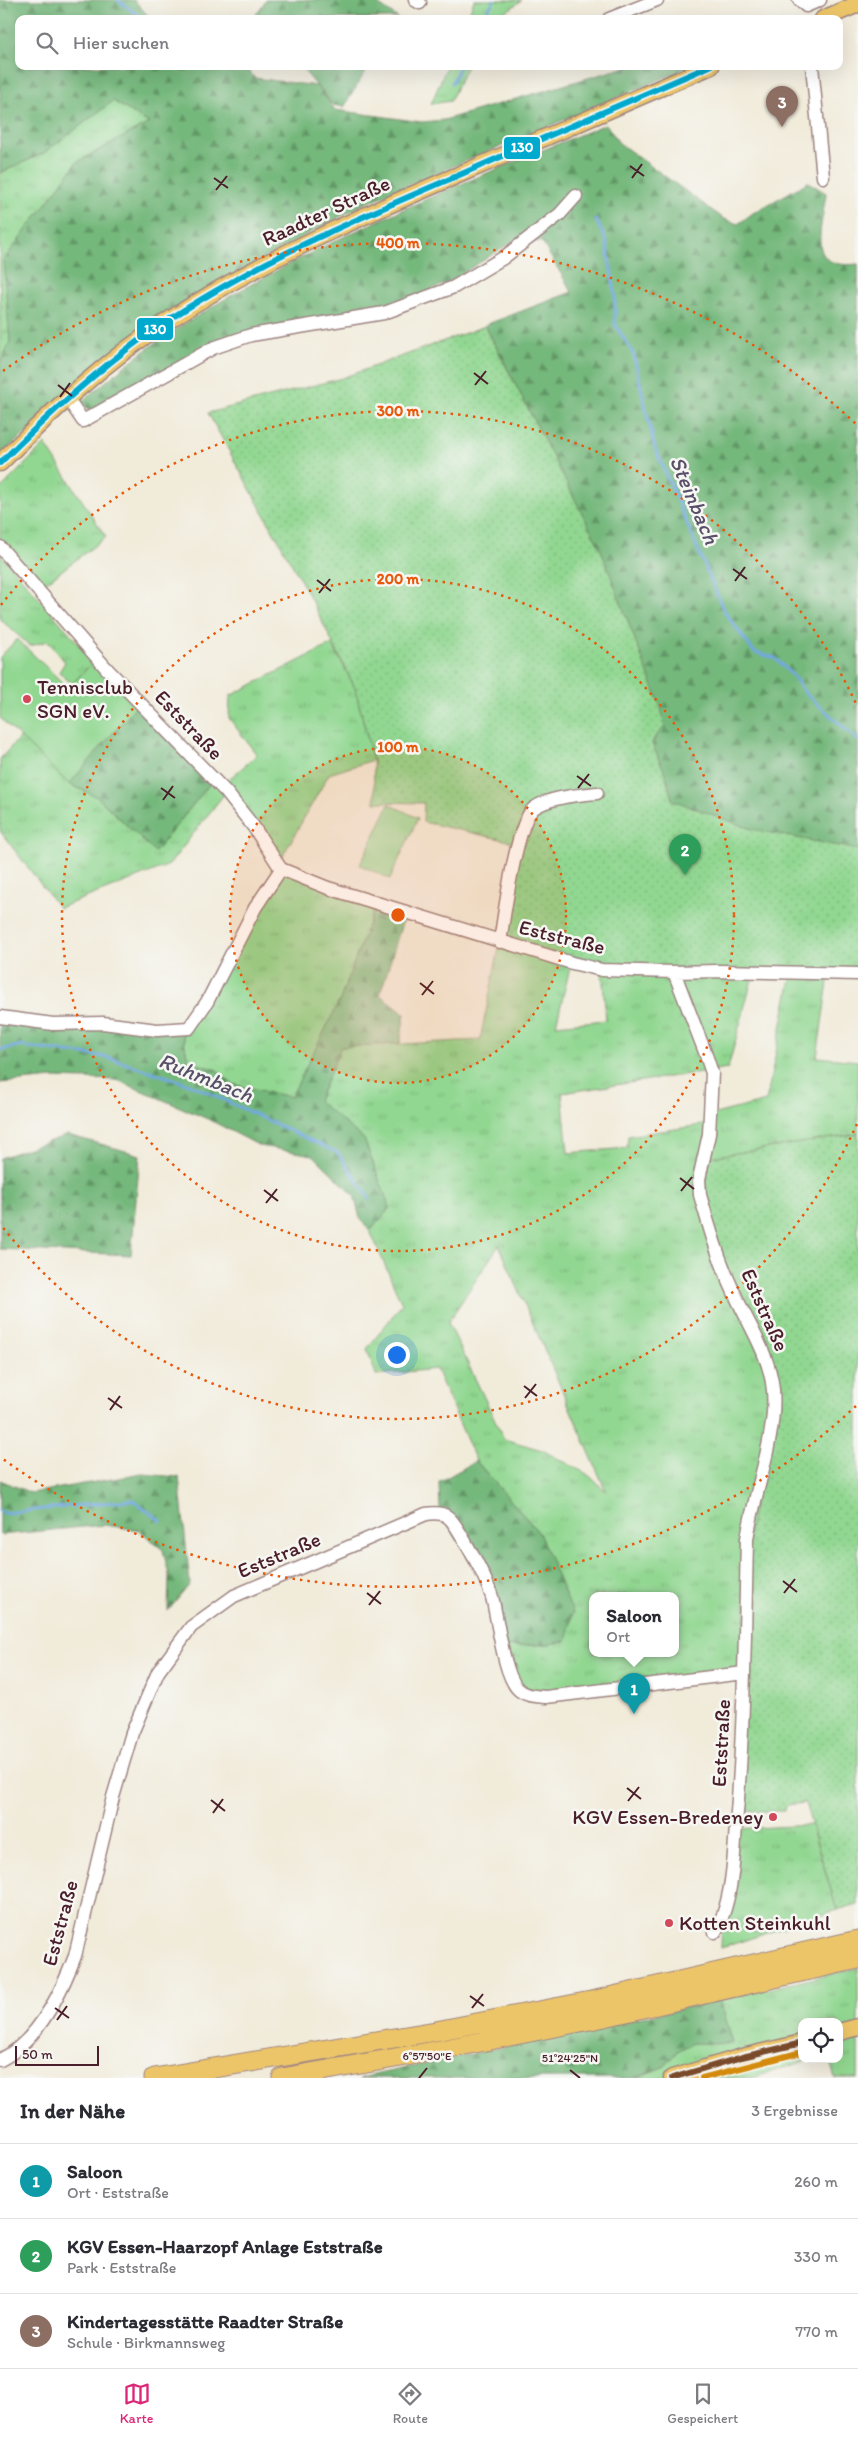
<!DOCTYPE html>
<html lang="de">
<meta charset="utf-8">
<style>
:root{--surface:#fff;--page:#f7f7f7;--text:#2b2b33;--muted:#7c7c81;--line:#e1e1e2;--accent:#db2777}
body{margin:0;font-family:Itim,sans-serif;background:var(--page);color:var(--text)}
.controls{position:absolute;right:15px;bottom:15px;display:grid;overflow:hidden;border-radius:10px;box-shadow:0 5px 20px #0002}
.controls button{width:45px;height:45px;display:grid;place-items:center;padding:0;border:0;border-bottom:1px solid var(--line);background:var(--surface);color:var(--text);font:25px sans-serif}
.scale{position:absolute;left:15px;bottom:12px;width:84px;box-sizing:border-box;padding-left:5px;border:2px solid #4a1f2b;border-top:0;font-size:14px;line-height:18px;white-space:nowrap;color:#4a1f2b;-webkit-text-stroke:4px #f6f6f2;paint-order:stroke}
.you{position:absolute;left:396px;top:1354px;width:18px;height:18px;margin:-12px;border:4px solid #fff;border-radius:50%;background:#1a73e8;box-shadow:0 0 0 8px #1a73e833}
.badge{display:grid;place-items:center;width:32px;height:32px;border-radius:50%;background:var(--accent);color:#fff;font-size:16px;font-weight:700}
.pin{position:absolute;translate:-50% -41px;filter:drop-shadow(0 1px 2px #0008)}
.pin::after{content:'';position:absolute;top:26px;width:18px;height:15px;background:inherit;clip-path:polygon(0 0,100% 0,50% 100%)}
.popup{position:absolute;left:589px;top:1592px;width:90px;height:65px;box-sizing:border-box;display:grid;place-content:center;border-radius:10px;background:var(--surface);filter:drop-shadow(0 1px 4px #0005);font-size:16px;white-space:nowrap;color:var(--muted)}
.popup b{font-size:19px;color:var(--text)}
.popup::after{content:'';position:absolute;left:50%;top:100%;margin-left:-10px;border:10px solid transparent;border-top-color:var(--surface)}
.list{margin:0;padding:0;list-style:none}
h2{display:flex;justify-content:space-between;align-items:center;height:65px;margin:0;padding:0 20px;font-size:21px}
h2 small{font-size:16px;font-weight:400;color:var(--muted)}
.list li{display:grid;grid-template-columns:32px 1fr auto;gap:15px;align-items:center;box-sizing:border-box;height:75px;padding:0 20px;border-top:1px solid var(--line)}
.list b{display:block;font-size:19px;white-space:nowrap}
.list p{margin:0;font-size:16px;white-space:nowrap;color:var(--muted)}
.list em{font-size:16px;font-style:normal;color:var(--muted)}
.icon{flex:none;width:28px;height:28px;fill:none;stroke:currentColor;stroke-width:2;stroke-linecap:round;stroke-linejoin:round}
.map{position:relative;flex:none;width:858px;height:2078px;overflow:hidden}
.search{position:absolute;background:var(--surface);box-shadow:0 5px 20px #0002;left:15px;right:15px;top:15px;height:55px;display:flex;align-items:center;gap:12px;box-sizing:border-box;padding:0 18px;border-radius:10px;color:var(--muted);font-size:19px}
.sheet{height:290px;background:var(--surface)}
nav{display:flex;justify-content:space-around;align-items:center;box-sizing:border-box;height:70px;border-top:1px solid var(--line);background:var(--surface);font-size:14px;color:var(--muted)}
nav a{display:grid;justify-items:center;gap:2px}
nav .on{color:var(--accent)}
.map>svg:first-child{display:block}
</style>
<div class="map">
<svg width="858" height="2078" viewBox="0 0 858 2078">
<defs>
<pattern id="grass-tufts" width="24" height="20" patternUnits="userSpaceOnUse" patternTransform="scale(1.25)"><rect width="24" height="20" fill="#91d791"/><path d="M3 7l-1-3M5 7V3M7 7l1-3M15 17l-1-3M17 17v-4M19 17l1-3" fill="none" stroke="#7fb87d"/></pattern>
<pattern id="forest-firs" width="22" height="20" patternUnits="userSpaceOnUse" patternTransform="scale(1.25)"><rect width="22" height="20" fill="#74b87b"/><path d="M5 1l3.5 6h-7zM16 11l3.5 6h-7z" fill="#619565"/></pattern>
<pattern id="garden-dots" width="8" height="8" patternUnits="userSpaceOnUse" patternTransform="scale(1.25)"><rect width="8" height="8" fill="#91d791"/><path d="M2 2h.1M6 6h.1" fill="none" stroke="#7fb87d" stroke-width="1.8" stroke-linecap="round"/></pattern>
</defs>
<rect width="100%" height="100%" fill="#f6f6f2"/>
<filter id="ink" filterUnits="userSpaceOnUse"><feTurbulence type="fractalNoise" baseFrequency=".02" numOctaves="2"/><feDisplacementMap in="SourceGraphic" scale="10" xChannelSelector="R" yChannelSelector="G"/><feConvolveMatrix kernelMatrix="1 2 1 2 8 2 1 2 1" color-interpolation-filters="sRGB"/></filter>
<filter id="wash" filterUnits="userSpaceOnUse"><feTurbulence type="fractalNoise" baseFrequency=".0096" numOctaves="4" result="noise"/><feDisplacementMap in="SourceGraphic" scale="20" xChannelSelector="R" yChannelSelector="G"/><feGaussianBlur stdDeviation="1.12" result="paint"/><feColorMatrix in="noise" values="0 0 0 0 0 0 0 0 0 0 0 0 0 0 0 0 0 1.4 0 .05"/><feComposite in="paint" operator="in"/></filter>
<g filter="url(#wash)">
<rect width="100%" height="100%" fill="#f1ebda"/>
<path fill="url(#grass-tufts)" stroke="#6e7b5e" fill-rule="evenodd" d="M 474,0 L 522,0 L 496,19 L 467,19 Z
M 447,66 L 467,66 L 450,101 L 431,104 Z
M 113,101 L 149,123 L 77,162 L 4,261 L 10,342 L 0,364 L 0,173 L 44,153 Z
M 45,444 L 106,537 L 40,587 L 0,539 L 0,489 Z
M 0,554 L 94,661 L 72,684 L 59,672 L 65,662 L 48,641 L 30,646 L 0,619 Z
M 332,644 L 355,688 L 373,760 L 329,774 L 278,864 L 221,786 L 257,755 L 229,718 L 230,696 Z
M 20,737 L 69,784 L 97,797 L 155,852 L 212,781 L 225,793 L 169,865 L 59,908 L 0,831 L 0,759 Z
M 282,871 L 376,904 L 340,1000 L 291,1098 L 232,1084 L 217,1070 L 188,1061 L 182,1030 Z
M 500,943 L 571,963 L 556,1025 L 606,1020 L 602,970 L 754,972 L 728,1068 L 562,1093 L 568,1153 L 627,1148 L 628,1136 L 709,1124 L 701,1167 L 773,1390 L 744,1673 L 546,1697 L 519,1690 L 504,1647 L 550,1644 L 539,1533 L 476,1461 L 436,1369 L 376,1375 L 367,1349 L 402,1304 L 370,1231 L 390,1208 L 318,1101 L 341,1047 L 480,1040 ZM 499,1245 L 606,1491 L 587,1474 L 542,1450 L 504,1439 L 448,1322 ZM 593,1595 L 675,1595 L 675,1653 L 593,1653 Z
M 792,974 L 829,975 L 817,1057 L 858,1061 L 858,1134 L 705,1158 L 711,1115 L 766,1101 Z
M 811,1825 L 837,1910 L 721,1948 L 722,1921 L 736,1829 Z
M 858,1968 L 858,2078 L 835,2078 L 829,2059 L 839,2059 L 839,2022 L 802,2022 L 802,2059 L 813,2059 L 752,2078 L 635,2078 L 665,2066 L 676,2052 L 692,2043 L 733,2043 L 720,2000 Z"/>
<path fill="url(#forest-firs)" stroke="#5f6c53" d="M 0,0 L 134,0 L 151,19 L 19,19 L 19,66 L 244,66 L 255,78 L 317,86 L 335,110 L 422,122 L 444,120 L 629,66 L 692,66 L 364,204 L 264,258 L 163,320 L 0,455 L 0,364 L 10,341 L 3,261 L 77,162 L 149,123 L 113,101 L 44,153 L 0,173 Z
M 266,0 L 372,0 L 398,18 L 253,19 Z
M 300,66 L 369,66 L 344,107 L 333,105 Z
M 606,124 L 619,143 L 724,219 L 738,224 L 753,213 L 808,182 L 826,193 C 822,230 804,270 858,264 L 858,850 L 751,829 L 672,800 L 665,773 L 652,744 L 658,733 L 661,708 L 600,548 L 485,325 L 572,292 L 542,242 L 515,240 L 449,282 L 383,311 L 252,334 L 90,411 L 81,402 C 105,383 129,361 155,343 C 294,249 451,188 606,124 Z
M 137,705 L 212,781 L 155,852 L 97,797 L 69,784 Z
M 376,904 L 405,914 L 380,995 L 405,1014 L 400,1043 L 341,1047 L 318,1101 L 364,1139 L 390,1208 L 370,1231 L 360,1218 L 354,1195 L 313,1155 L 260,1146 L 210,1120 L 117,1080 L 53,1078 L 0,1083 L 0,1018 L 182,1030 L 188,1061 L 217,1070 L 232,1084 L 291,1097 L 340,1000 Z
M 68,1135 L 140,1155 L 131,1255 L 0,1249 L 0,1158 Z
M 476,1461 L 539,1533 L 573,1613 L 566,1641 L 550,1644 L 504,1647 L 491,1595 L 440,1511 L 439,1482 Z
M 142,1474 L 179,1477 L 190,1584 L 168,1611 L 169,1575 L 163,1550 L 139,1530 L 104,1525 L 0,1535 L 0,1480 L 31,1493 Z
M 720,2000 L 733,2044 L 692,2043 L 676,2052 L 665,2066 L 635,2078 L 360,2078 Z"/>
<path fill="#91d791" stroke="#6e7b5e" d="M 17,639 L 68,688 L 94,661 L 137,705 L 69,784 L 0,718 L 0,657 Z
M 389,804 L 418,818 L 390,879 L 360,865 Z"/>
<path fill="url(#garden-dots)" stroke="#6e7b5e" d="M 485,326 L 600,548 L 661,708 L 665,726 L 654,738 L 652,744 L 665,773 L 672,800 L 751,829 L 858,850 L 858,975 L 602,970 L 500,942 L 523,827 L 534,809 L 557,800 C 531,804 524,819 518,843 L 423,822 L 424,803 L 375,802 L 373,760 L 355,688 L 311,599 L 208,413 L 342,378 Z
M 858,1134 L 858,1904 L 837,1910 L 805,1803 L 787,1805 L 784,1811 L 738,1811 L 748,1539 L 774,1390 L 705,1212 L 705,1158 Z"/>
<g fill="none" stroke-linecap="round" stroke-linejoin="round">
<path stroke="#72a8e0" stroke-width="3" d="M 118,0 L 143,19
M 483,19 L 494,0
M 452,83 L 460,66
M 596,220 L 606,240 L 615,294 L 615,324 L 633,353 L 655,448 L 724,611 L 754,652 L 775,658 L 793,676 L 805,693 L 858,740
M 0,1050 L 19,1046 L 106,1057 L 192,1085 L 338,1153 L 370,1199
M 0,1511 L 4,1513 L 133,1500 L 161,1521"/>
</g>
</g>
<g filter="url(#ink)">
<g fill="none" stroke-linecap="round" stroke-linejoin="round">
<g stroke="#9e8582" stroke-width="15">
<path id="minor" d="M 415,0 L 420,3
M 799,0 L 806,6 L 820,0
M 609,19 L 657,0
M 812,66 L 823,177
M 68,399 L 83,421 L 213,348 L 251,335 L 384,313 L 454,287 L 503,258 L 560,214 L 576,196
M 0,547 L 107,669 L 226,792 L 253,826 L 281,869 L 328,888 L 572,963 L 602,970 L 674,972 L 705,1052 L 712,1073 L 709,1134 L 699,1179 L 700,1195 C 709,1226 718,1258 732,1288 C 746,1321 770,1354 773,1390 C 777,1435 754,1493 747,1539 C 745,1634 744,1730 736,1825 C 734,1857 732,1904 715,1932
M 500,942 C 504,917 516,822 534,808 C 549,797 579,795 597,793
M 674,972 L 718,971 L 858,974
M 0,1017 L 53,1024 L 103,1023 L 157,1030 L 189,1028 L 207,1002 L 255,908 L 281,869
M 0,2060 C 37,2042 61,1993 75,1956 L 113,1797 L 132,1733 L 158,1672 L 191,1627 L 234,1596 L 426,1514 C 449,1510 452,1520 463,1538 C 474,1557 485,1576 492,1597 C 498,1620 503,1672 517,1688 C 524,1696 536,1696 546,1697 L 744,1673"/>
</g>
<g stroke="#9e8582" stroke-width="19">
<path id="major" d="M 823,19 L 858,4
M 0,463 C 51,412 105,361 166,322 C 260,260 362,216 465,172 C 547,137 629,101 711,66
M 839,2032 L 858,2027
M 672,2078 L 742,2057 L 802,2043"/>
</g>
<g stroke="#9e8582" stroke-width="21">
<path id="highway" d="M 154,2078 L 436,2031 L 596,2000 L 858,1940
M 282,2078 L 440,2050 L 600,2018 L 858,1959"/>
</g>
<use href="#minor" stroke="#fff" stroke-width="12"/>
<use href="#major" stroke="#edc569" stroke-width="16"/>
<use href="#highway" stroke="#edc569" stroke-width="19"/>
<g stroke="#f6f6f2" stroke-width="10">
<path id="bus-1" d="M 0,463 C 45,418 91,375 142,338 C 239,269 349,222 457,176 C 541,139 626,102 710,66"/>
</g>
<g stroke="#f6f6f2" stroke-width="10">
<path id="bus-2" d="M 672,2078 L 742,2057 L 802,2043"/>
</g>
<g stroke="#f6f6f2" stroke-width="10">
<path id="bus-3" d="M 702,2078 L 802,2052"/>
</g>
<use href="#bus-1" stroke="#00a9ce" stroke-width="6"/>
<use href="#bus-2" stroke="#7a4b2a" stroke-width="6"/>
<use href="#bus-3" stroke="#d48b09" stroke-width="6"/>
</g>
</g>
<path fill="none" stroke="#4a1f2b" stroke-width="2" d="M 630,166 L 644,176M 214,178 L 228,188M 632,178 L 642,164M 216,190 L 227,176M 474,373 L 488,384M 58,385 L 72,396M 475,385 L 486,371M 60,397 L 70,383M 733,569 L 747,579M 317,580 L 331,591M 735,581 L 745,567M 319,593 L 330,579M 577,776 L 591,786M 161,788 L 175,798M 578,788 L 589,774M 163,800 L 173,786M 420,983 L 434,994M 422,995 L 433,981M 680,1178 L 694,1189M 264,1190 L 278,1201M 681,1191 L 692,1177M 266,1203 L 277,1189M 524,1386 L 537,1396M 108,1398 L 122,1408M 525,1398 L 536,1384M 110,1410 L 120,1396M 783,1581 L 797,1592M 367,1593 L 381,1604M 784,1593 L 795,1579M 369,1605 L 380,1591M 627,1788 L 641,1799M 211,1800 L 225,1811M 628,1801 L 639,1787M 213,1813 L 223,1799M 470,1996 L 484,2006M 55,2008 L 69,2018M 472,2008 L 483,1994M 57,2020 L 67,2006M 570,2070 L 580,2078M 419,2078 L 427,2068"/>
<circle cx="398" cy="915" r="168" fill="#e8590c" fill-opacity=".12"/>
<g fill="none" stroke="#e8590c" stroke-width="2.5" stroke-dasharray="2.5 5">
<circle cx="398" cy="915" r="168"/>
<circle cx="398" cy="915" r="336"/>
<path d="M857 1124A504 504 0 0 1 1 1225M1 605A504 504 0 0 1 857 706"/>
<path d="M856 1406A672 672 0 0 1 3 1459M3 371A672 672 0 0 1 856 424"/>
</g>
<g fill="#d1495b" stroke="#f6f6f2" stroke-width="2">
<circle cx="27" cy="699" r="5"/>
<circle cx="773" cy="1817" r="5"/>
<circle cx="669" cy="1923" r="5"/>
</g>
<g text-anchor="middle" stroke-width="5" stroke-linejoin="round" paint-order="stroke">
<g font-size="21" fill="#4a1f2b" stroke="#f6f6f2">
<text transform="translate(326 211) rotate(-25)" y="7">Raadter Straße</text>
<text transform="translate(189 725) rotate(46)" y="7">Eststraße</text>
<text transform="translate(562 937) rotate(14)" y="7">Eststraße</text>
<text transform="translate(765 1310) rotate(66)" y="7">Eststraße</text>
<text transform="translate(279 1555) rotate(-23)" y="7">Eststraße</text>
<text transform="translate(721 1743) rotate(-87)" y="7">Eststraße</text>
<text transform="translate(60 1923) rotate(-75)" y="7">Eststraße</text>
</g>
<g font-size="21" fill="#4a1f2b" stroke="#f6f6f2" text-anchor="start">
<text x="37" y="694">Tennisclub<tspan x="37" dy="24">SGN eV.</tspan></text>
<text x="763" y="1824" text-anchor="end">KGV Essen-Bredeney</text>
<text x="679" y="1930">Kotten Steinkuhl</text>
</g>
<g font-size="22" font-style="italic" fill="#584f6a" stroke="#f6f6f2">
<text transform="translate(695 500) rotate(67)" y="8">Steinbach</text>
<text transform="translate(206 1077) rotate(22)" y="8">Ruhmbach</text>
</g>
</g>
<g font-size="12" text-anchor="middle" fill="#4a1f2b" stroke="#f6f6f2" stroke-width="5" stroke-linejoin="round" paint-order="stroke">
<text x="427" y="2060">6°57'50"E</text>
<text x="570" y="2062">51°24'25"N</text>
</g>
<circle cx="398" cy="915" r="8" fill="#e8590c" stroke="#f6f6f2" stroke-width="2.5"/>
<g font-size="15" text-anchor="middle" font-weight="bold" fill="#e8590c" stroke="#f6f6f2" stroke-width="5" stroke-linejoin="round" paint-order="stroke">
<text x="398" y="248">400 m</text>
<text x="398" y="416">300 m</text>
<text x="398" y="584">200 m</text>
<text x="398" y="752">100 m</text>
</g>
<g stroke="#f6f6f2" stroke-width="2">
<rect x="503" y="136" width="38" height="24" rx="5" fill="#00a9ce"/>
<rect x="136" y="317" width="38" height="24" rx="5" fill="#00a9ce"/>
</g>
<g font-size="14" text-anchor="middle" font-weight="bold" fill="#fff">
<text x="522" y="152">130</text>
<text x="155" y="334">130</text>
</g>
</svg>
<div class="controls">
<button><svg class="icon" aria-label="locate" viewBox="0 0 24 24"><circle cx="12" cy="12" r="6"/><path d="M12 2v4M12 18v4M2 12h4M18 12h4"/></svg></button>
</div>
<div class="scale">50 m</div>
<div class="you"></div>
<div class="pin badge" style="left:634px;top:1714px;background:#0f9aa8">1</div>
<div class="popup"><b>Saloon</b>Ort</div>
<div class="pin badge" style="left:685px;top:875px;background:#2e9e5b">2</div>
<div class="pin badge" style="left:782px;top:127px;background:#8d6e63">3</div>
<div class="search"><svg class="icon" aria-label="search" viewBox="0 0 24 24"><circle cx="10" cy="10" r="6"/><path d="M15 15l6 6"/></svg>Hier suchen</div>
</div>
<section class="sheet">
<h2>In der Nähe<small>3 Ergebnisse</small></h2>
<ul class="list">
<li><span class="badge" style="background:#0f9aa8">1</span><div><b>Saloon</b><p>Ort · Eststraße</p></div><em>260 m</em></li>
<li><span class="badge" style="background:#2e9e5b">2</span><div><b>KGV Essen-Haarzopf Anlage Eststraße</b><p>Park · Eststraße</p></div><em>330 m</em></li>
<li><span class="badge" style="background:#8d6e63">3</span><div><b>Kindertagesstätte Raadter Straße</b><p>Schule · Birkmannsweg</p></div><em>770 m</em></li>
</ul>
</section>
<nav>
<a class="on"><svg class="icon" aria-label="map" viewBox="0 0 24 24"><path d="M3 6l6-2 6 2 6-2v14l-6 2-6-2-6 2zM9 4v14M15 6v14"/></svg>Karte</a>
<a><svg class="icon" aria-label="directions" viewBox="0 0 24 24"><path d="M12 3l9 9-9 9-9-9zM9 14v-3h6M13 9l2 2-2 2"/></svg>Route</a>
<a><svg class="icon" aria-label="saved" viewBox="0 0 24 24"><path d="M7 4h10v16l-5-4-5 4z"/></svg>Gespeichert</a>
</nav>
